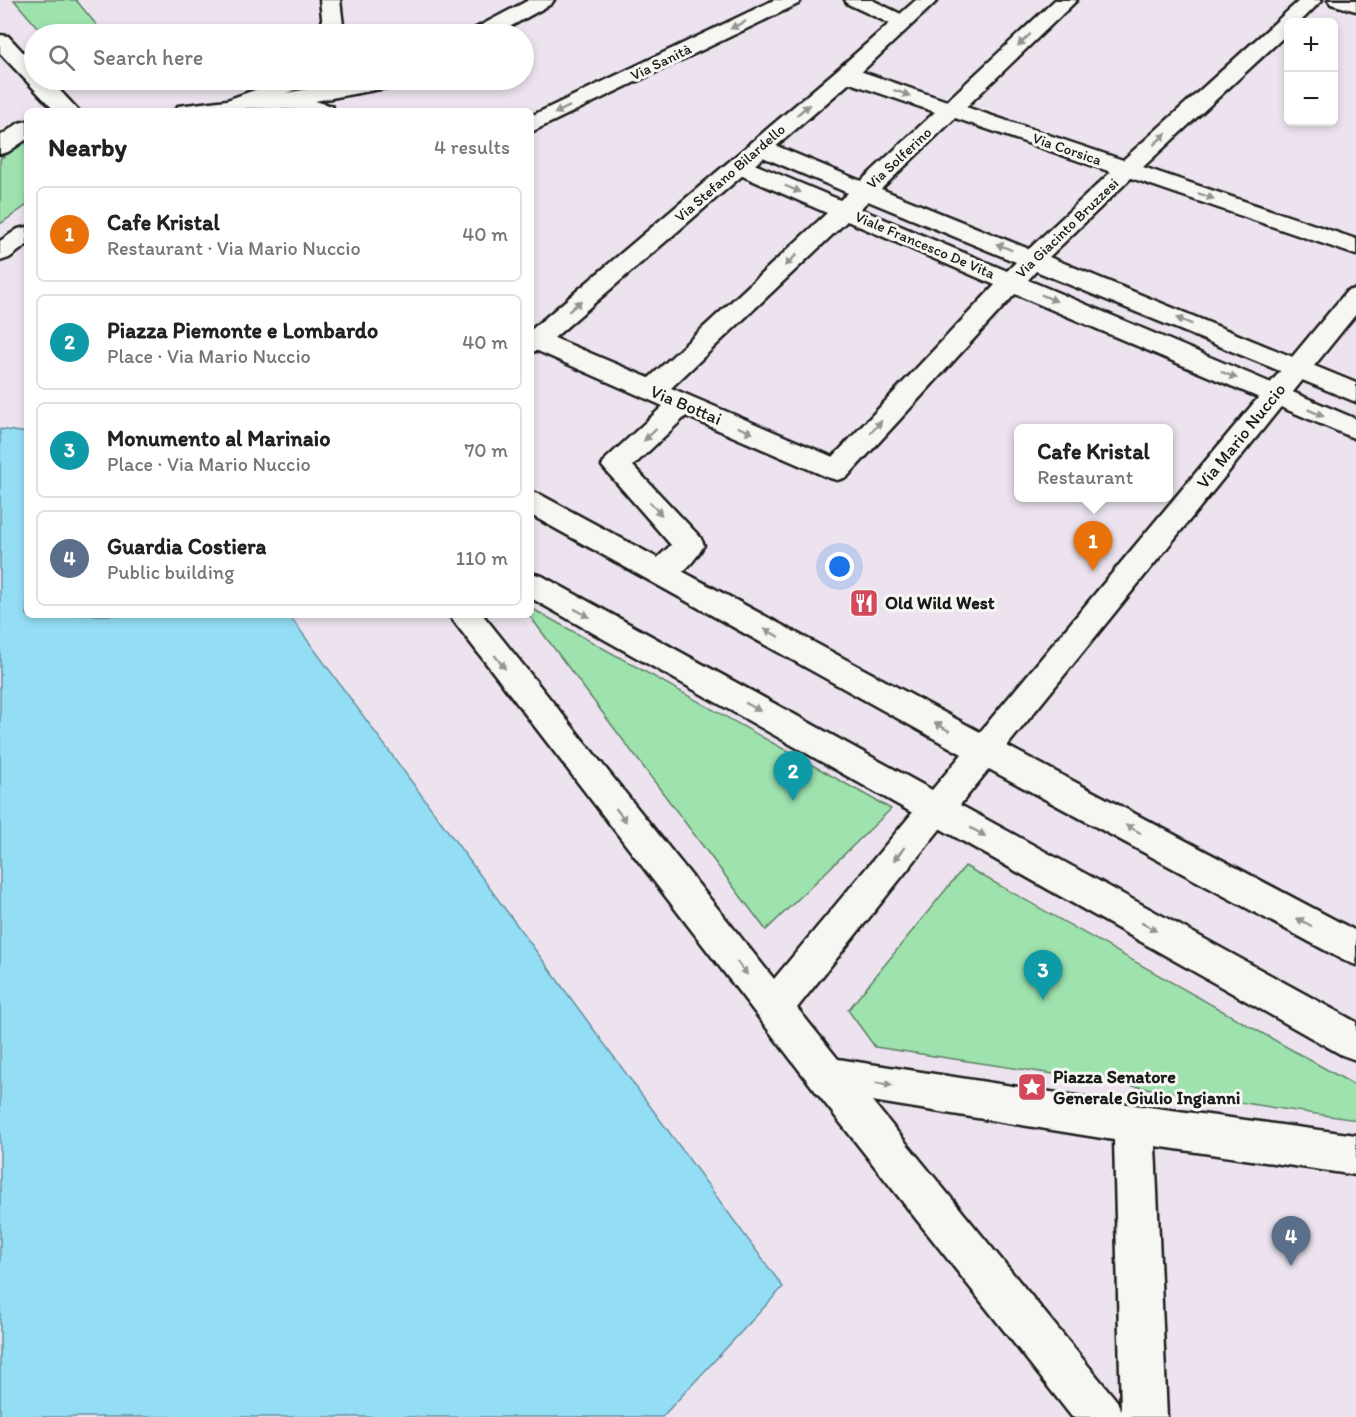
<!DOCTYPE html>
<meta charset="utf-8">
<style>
:root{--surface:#fff;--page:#f6f6f6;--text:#222;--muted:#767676;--line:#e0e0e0;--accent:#b45309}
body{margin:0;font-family:Itim,sans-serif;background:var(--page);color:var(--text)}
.controls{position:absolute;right:18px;top:18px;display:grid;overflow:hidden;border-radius:9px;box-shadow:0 3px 9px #0003}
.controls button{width:54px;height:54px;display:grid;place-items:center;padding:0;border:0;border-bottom:2px solid var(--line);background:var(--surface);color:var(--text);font:30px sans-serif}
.you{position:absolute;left:840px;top:567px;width:21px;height:21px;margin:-15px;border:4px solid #fff;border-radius:50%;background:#1a73e8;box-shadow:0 0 0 9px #1a73e833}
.badge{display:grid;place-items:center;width:39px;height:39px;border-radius:50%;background:var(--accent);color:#fff;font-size:20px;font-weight:700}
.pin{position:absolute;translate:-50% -50px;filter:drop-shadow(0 2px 3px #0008)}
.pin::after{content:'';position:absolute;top:32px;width:21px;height:18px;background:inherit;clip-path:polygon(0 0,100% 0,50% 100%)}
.popup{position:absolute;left:1014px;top:424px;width:159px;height:78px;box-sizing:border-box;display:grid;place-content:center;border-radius:9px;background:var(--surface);filter:drop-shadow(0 2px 4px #0005);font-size:20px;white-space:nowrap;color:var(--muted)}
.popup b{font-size:22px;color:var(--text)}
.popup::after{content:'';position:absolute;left:50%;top:100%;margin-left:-12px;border:12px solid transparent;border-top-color:var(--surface)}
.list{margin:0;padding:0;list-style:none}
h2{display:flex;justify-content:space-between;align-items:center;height:78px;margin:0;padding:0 24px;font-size:26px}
h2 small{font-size:20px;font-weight:400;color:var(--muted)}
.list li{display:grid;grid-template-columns:39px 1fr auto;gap:18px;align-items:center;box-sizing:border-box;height:96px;margin:0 12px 12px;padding:0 12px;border:2px solid var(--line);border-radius:9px}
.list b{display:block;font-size:22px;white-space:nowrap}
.list p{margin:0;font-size:20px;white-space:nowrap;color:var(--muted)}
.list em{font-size:20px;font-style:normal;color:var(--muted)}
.icon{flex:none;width:33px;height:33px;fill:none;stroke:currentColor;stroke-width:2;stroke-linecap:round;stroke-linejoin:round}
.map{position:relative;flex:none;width:1356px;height:1417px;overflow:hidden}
.search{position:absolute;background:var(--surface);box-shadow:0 3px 9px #0003;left:24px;top:24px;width:510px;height:66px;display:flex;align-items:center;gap:15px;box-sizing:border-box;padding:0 21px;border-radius:33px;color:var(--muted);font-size:22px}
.panel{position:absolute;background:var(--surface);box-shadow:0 3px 9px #0003;left:24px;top:108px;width:510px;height:510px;border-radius:9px}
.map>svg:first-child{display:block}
</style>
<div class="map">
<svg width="1356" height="1417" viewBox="0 0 1356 1417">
<rect width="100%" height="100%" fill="#ece3ee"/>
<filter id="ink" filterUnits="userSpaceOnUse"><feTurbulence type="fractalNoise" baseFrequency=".0167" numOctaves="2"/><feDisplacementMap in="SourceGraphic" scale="12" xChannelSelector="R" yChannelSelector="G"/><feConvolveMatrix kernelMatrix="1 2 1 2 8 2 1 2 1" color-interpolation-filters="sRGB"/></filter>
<g filter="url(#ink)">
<path fill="#9ee2ae" stroke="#5d7f65" stroke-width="1.5" d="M 14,0 L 76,0 L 104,34 L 43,34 Z
M 27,141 L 27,205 L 0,224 L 0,159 Z
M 531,608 L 891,809 L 766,930 L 529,615 Z
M 965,866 L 1356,1086 L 1356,1120 L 875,1047 L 848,1010 Z"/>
<path fill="#93def5" stroke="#63909e" stroke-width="1.5" d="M 0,429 L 27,433 L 27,615 L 289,615 L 783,1287 L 662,1417 L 0,1417 Z"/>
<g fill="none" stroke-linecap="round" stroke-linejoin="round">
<g stroke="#1c1c1c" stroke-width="5">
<path id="street" d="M 774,0 L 801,0 L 798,4 L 531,132 L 531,116 Z
M 845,0 L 872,0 L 909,18 L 913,22 L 909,26 L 902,28 L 895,26 L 848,4 Z
M 1055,0 L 1077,0 L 966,107 L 1123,160 L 1300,0 L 1322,0 L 1300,22 L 1288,22 L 1288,33 L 1143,167 L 1356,239 L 1356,255 L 1131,178 L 1049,257 L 1356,383 L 1356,402 L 1036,271 L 1028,280 L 1356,419 L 1356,439 L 1015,294 L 847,477 L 837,480 L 827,477 L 686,416 L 633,466 L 700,537 L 704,545 C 693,564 674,587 651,580 L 647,572 L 651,564 L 671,545 L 602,466 L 606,459 L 663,406 L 531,348 L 531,333 L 545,334 L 649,378 L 827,213 L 731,171 L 727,166 L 731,161 L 739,159 L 747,161 L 840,200 L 848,193 L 751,152 L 747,147 L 751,142 L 759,140 L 767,142 L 861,181 L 935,112 L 838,79 L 835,74 L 838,69 L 846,67 L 854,69 L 947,101 ZM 955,118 L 1111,172 L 1029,249 L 881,189 ZM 868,201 L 1016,262 L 1007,271 L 860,209 ZM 847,221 L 995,285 L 833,457 L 671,388 Z
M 1328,0 L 1356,0 L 1356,11 L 1331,4 Z
M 27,121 L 27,139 L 8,152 L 0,154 L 0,136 L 19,123 Z
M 27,227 L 27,245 L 9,258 L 0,261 L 0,241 L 18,229 Z
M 449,615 L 483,615 L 774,979 L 924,799 L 936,795 L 948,799 L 953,809 L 948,819 L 797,1008 L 838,1059 L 1134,1105 L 1356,1135 L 1356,1175 L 1155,1146 L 1167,1417 L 1072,1417 L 813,1088 ZM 872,1101 L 1114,1140 L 1121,1411 L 1117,1401 Z"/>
</g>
<g stroke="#1c1c1c" stroke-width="5">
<path id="secondary" d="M 320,0 L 340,0 L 344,34 L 324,34 Z
M 529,0 L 554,0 L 551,4 L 497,34 L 471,34 L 474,29 Z
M 916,0 L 938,0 L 854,79 L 540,350 L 531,352 L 531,330 L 838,69 Z
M 0,35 L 8,36 L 34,64 L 34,80 L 50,80 L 79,111 L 55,111 L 0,53 Z
M 282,80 L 312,80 L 309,85 L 286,93 L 358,80 L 402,80 L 399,85 L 391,87 L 315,101 L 332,106 L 335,111 L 247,108 L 238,111 L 175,111 L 178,106 L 227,100 Z
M 1356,289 L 1356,314 L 1007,746 L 1356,931 L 1356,965 L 1343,960 L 989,769 L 960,805 L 1356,1022 L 1356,1060 L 1342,1055 L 531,598 L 531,573 L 542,576 L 932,790 L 962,754 L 531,515 L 531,492 L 541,495 L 980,732 L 1347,291 Z"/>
</g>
<use href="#street" fill="#f6f6f2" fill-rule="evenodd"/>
<use href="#secondary" fill="#f6f6f2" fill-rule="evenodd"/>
</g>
<defs><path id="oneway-solid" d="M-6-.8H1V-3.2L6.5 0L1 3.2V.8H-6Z" transform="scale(1.5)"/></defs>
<g fill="#949492">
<use href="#oneway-solid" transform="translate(738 25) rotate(154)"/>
<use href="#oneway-solid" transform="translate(1024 40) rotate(137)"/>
<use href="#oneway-solid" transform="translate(902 93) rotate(19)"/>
<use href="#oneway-solid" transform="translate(562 110) rotate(154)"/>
<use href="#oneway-solid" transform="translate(803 110) rotate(-40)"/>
<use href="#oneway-solid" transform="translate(1160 139) rotate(-42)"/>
<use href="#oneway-solid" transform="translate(793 189) rotate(23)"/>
<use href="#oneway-solid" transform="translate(1206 196) rotate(19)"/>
<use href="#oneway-solid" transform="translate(1004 247) rotate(-158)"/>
<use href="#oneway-solid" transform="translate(791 260) rotate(137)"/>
<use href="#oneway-solid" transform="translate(1049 298) rotate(23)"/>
<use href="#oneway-solid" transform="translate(575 306) rotate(-41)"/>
<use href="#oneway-solid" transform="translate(1184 321) rotate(-158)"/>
<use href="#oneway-solid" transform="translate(1229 375) rotate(23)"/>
<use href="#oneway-solid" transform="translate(1316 413) rotate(24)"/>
<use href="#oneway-solid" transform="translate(876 427) rotate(-47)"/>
<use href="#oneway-solid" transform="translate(745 430) rotate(23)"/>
<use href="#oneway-solid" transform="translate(650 435) rotate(137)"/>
<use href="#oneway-solid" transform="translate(656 509) rotate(47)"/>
<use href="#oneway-solid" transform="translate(582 613) rotate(29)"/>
<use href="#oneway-solid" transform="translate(772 633) rotate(-151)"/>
<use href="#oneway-solid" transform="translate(500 662) rotate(52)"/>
<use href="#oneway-solid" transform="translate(753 707) rotate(29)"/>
<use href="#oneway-solid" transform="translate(942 727) rotate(-151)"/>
<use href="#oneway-solid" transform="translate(621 815) rotate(52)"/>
<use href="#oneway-solid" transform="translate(1133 829) rotate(-152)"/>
<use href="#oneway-solid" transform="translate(978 832) rotate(29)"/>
<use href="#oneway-solid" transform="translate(899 854) rotate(129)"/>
<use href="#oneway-solid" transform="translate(1304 922) rotate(-152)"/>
<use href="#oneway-solid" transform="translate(1149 927) rotate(29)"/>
<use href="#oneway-solid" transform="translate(742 968) rotate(52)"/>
<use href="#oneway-solid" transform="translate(884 1084) rotate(9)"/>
</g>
</g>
<defs>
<g id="restaurant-square" transform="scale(1.5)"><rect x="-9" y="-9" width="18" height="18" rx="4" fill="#d1495b" stroke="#f6f6f2"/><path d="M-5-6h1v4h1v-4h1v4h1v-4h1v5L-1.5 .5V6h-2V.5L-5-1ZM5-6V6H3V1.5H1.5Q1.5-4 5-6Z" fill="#fff"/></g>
<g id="sight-square" transform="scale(1.5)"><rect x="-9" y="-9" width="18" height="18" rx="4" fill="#d1495b" stroke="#f6f6f2"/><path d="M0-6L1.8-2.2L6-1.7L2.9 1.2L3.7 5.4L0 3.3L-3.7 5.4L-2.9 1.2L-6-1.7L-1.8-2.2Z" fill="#fff"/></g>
</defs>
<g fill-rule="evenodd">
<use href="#restaurant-square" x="864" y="603"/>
<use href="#sight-square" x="1032" y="1087"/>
</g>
<g text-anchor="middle" stroke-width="6" stroke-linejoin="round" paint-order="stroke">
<g font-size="15" fill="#1c1c1c" stroke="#f6f6f2">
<text transform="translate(661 62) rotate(-26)" y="5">Via Sanità</text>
<text transform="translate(1067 149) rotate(19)" y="5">Via Corsica</text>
<text transform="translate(899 158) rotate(-43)" y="5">Via Solferino</text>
<text transform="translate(730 173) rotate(-41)" y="5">Via Stefano Bilardello</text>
<text transform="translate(1067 228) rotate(-44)" y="5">Via Giacinto Bruzzesi</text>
<text transform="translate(925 245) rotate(23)" y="5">Viale Francesco De Vita</text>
</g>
<g font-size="18" fill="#1c1c1c" stroke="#f6f6f2">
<text transform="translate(686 405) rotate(23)" y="6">Via Bottai</text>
<text transform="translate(1241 436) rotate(-51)" y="6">Via Mario Nuccio</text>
</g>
<g font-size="18" font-weight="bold" fill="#1c1c1c" stroke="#f6f6f2" text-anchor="start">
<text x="885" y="609">Old Wild West</text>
<text x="1053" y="1083">Piazza Senatore<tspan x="1053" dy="21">Generale Giulio Ingianni</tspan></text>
</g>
</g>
</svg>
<div class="controls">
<button>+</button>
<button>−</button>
</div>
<div class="you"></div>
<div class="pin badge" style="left:1093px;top:571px;background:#e8710a">1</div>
<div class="popup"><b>Cafe Kristal</b>Restaurant</div>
<div class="pin badge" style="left:793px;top:801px;background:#0f9aa8">2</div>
<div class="pin badge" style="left:1043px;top:1000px;background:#0f9aa8">3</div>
<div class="pin badge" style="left:1291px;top:1266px;background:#5c6f8a">4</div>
<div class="search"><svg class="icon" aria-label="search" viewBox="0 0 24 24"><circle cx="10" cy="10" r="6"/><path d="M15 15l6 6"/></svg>Search here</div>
<section class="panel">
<h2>Nearby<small>4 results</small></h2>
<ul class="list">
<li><span class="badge" style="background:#e8710a">1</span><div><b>Cafe Kristal</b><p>Restaurant · Via Mario Nuccio</p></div><em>40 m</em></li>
<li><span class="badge" style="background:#0f9aa8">2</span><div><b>Piazza Piemonte e Lombardo</b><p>Place · Via Mario Nuccio</p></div><em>40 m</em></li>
<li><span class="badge" style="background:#0f9aa8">3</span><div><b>Monumento al Marinaio</b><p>Place · Via Mario Nuccio</p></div><em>70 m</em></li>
<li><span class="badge" style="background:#5c6f8a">4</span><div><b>Guardia Costiera</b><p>Public building</p></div><em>110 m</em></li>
</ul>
</section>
</div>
